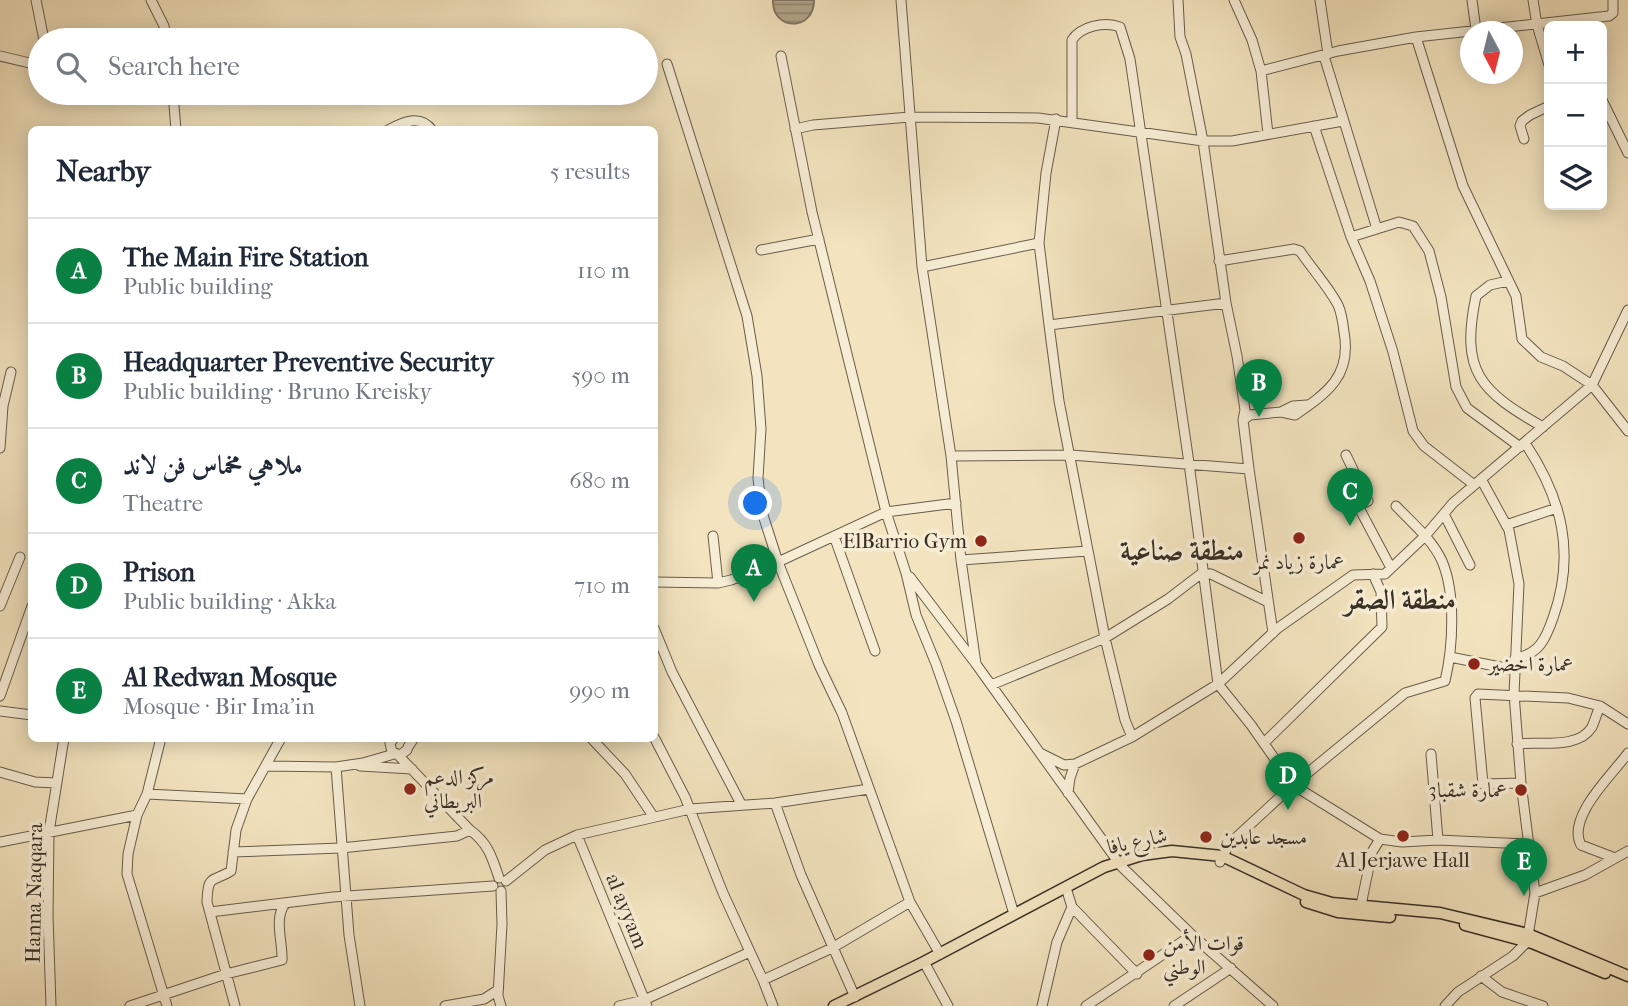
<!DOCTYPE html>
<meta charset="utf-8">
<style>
:root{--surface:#fff;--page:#f2f2f3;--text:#1f2937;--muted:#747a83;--line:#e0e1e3;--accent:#0b8043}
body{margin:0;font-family:"IM FELL French Canon",Amiri,serif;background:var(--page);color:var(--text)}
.controls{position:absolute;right:21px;top:21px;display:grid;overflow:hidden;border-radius:10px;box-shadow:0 4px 18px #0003}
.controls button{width:63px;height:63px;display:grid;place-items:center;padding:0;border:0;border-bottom:2px solid var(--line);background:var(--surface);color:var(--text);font:35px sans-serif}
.compass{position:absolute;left:1460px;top:21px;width:63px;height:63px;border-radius:50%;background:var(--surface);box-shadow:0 4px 18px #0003;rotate:173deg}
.you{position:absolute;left:756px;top:504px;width:24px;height:24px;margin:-18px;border:5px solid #fff;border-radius:50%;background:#1a73e8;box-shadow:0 0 0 10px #1a73e833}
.badge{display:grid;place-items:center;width:46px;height:46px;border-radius:50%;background:var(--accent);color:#fff;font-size:23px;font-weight:700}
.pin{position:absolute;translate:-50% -58px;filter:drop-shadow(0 2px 4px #0008)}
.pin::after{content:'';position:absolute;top:37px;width:24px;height:21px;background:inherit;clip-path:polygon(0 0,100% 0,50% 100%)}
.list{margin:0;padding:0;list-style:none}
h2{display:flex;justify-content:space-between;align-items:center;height:91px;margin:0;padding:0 28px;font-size:30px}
h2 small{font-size:23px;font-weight:400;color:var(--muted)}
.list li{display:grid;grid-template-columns:46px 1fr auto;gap:21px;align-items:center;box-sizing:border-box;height:105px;padding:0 28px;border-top:2px solid var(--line)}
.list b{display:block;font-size:26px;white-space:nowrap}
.list p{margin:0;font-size:23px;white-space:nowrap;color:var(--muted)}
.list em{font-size:23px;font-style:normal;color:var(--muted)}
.icon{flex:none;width:38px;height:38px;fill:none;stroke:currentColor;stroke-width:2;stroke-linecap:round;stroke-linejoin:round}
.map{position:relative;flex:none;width:1628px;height:1006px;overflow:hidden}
.search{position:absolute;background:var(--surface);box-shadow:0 4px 18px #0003;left:28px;top:28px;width:630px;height:77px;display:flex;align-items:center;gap:18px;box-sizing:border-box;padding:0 24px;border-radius:38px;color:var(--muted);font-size:26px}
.panel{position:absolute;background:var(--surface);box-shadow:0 4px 18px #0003;left:28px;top:126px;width:630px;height:616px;border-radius:10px}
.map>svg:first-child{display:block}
</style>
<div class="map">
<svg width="1628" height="1006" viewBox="0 0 1628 1006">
<defs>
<pattern id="water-rules" width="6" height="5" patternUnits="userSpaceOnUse" patternTransform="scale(1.75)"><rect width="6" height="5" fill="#b3a78b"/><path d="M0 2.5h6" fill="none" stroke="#938871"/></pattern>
</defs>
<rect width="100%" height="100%" fill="#f3e4bf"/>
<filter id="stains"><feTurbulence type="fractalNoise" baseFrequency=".00286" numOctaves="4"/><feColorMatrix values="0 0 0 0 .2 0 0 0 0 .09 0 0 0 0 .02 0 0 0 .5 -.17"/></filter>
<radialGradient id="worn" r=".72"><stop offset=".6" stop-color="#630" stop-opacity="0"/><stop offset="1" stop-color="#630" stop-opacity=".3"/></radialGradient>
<path fill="url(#water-rules)" stroke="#827763" stroke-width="2" d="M 773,0 L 814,0 C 814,32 772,31 773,0 Z"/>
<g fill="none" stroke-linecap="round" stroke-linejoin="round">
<g stroke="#675d4c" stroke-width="11">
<path id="minor" d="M 36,0 L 44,40
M 151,0 L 164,26 L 166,40
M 901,0 L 922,267 L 951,456 L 961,560 L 976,664
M 1178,0 L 1180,37 L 1186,54 L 1203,141 L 1226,303 L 1237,356 L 1245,410 L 1243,420 L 1249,469 L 1273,633
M 1234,0 L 1252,40 L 1261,71
M 1320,0 L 1328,54
M 1472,0 L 1476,30
M 1533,0 L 1537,25 L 1549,65
M 1416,37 L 1463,186 L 1516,296 L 1522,339 L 1541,357 L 1563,366 L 1592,385 L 1628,431
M 0,56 L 34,64 L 40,62
M 781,56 L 812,212 L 886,512 L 906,573 L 916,615 L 936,664 L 956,721 L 1014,914
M 1324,56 L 1377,229
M 667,64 L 747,316 L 757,376 L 761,429 L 758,478 L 762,512 L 778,562 L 819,665 L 842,713 L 910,902 L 940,954
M 173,93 L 176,130
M 1602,100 L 1628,153
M 1056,119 L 1046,173 L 1039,243 L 1049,325 L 1059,401 L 1105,638 L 1125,720 L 1132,737
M 1072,121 L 1072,40 C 1081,26 1105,21 1120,27 L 1130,59 L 1189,463 L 1218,684 L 1251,725 L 1293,785 L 1380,839 L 1402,842 L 1438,840 L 1528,844
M 1314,126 L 1351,237 L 1370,281 L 1393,352 L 1413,431 L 1424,446 L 1473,484
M 795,129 L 813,125 L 910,117 L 1038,118 L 1203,141 L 1232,141 L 1343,121
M 388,130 C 403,122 420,114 432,130
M 1268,134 L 1261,71 L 1338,51 L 1416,37 L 1609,16 L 1613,13 L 1613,0
M 1524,139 L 1520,126 L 1522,121 L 1530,115 L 1549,106
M 1351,237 L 1399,222 L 1413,226 L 1429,251 L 1441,297 L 1456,387 L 1467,408 L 1520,447
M 761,250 L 819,239
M 1219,261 L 1294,249 L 1300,251 C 1312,269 1328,286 1338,305 C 1342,314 1343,323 1344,332 C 1352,376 1327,393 1295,415 L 1281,412 L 1293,406 L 1307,405
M 922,267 L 1039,243
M 1508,281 L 1490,285 L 1476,296 C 1460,372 1480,391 1543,427
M 1049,325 L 1226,303
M 1243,420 L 1250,415 L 1281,412
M 0,448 L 3,406 L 11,372
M 1346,455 L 1368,501 L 1358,506 L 1391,568
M 951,456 L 1071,455 L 1249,469
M 1444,514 L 1470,565
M 1506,525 L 1557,508
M 713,536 L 718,583
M 834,536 L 875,651
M 961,560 L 1088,551
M 1202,573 L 1211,574 L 1268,602
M 910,577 L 976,664 L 1121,866 L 1192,935 L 1273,1006
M 654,582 L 718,583 L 731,580 L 778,562 L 886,512 L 956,503
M 0,606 L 20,557
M 654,628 L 672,672 L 741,804
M 1450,657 L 1515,670
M 1515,658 C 1539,655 1546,638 1553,618 C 1576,554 1562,498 1525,443
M 991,685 L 1105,638 L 1168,599 L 1202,573
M 0,696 L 32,606
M 0,711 L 32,715
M 654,737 L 685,797 L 723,893 L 763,980
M 161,738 L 147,794 L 137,815 L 128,854 L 127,874 L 167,1006
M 394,738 L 390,743 L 392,752 L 400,755 L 407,750
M 591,738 L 625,774 L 653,816
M 1264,743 L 1382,627 L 1381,592 L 1373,574
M 1517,744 C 1539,741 1578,750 1592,727 C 1595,720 1597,713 1600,706
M 408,747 L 414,738
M 1040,753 L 1064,765 L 1075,764 L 1132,737 L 1218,684 L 1278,628 L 1353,575 L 1385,574 L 1425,536 L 1453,503 L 1592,385 L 1628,310
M 1431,754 L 1438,840
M 398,755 L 470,830 C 488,843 492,857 499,878
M 267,766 L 336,767 L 363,763 L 394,754
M 360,766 L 412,769
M 336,767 L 349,935 L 360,1006
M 0,772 L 35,782 L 57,783
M 1521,783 L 1483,784 L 1475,698 L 1478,694 L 1568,698 L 1600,706 L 1628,724
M 1068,793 L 1070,778 L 1075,764
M 147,794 L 247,799
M 775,803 L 801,875 L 855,997
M 577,835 L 647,1006
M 0,842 L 137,815
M 233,852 L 341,848 L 457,836 L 470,830
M 1615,858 L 1581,845 C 1566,817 1613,774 1628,753
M 1220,862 L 1229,844 L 1293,785 L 1405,693 L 1445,681 C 1453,647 1456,594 1442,561 C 1432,539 1412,523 1396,506
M 506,881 L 545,850 L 577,835 L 690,809 L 775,803 L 869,789
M 501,891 L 502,924 L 498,996 L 501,1006
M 1067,891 L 1072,907 L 1137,974
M 1535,893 L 1585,875 L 1628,851
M 1360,910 L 1372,852 L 1380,839
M 210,912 L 333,897 L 493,886
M 924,962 L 948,1006
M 1481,976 L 1502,992 L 1543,1006
M 51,1006 L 48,916 L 49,832 L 64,738
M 130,1006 L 226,974 L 282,960 C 283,943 273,916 286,903
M 235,1006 L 207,902 C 208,873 212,883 231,871 L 236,830 L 247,799 L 281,738
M 445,1006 L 484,999 L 498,990
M 619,1006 L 644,1000 L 750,952
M 773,1006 L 763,980 L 832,948 L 910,902
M 1042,1006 L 1057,942 L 1072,907
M 1086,1006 L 1192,935
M 1174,1006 L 1231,968
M 1445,1006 L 1458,992 L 1513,956 L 1527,942 L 1535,893 L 1521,783 L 1514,694 L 1519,584 L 1509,530 L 1481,479"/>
</g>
<g stroke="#383026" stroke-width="13">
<path id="major" d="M 1306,902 L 1338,912 L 1390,917
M 1465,925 L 1532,943 L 1605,973
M 834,1006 L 924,962 L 1104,867 L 1142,855 L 1172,851 L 1222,856 L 1304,895 L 1332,903 L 1440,913 L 1528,934 L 1628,976"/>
</g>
<use href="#minor" stroke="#f7edd5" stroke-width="9"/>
<use href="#major" stroke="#f3e4bf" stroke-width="10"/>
</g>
<g fill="#8f2418" stroke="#f7edd5" stroke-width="2.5">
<circle cx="1299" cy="538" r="7"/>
<circle cx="981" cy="541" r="7"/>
<circle cx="1474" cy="664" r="7"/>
<circle cx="410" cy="789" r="7"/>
<circle cx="1521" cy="790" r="7"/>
<circle cx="1403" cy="836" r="7"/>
<circle cx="1206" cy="837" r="7"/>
<circle cx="1149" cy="955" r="7"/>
</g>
<g text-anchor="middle" stroke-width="7" stroke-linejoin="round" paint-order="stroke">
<g font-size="21" fill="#383026" stroke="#f7edd5" text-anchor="start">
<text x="967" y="548" text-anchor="end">ElBarrio Gym</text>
<text x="1299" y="569" text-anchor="middle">عمارة زياد نمر</text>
<text x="1488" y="671">عمارة اخضير</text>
<text x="424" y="784">مركز الدعم<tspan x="424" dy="24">البريطاني</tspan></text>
<text x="1507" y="797" text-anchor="end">عمارة شقبا3</text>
<text x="1220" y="844">مسجد عابدين</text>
<text x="1403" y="867" text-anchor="middle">Al Jerjawe Hall</text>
<text x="1163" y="950">قوات الأمن<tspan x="1163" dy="24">الوطني</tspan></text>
</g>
<g font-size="21" fill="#383026" stroke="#f7edd5">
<text transform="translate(1137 841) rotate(-12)" y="7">شارع يافا</text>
<text transform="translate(34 893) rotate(-89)" y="7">Hanna Naqqara</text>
<text transform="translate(627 911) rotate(68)" y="7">al ayyam</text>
</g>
<g font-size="28" font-weight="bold" fill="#383026" stroke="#f7edd5">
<text x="1182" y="560">منطقة صناعية</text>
<text x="1400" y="609">منطقة الصقر</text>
</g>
</g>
<rect width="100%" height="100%" filter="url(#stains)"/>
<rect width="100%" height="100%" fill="url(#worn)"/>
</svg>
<div class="controls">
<button>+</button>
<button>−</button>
<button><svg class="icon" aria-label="layers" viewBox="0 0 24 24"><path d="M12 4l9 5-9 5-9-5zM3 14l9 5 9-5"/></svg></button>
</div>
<svg class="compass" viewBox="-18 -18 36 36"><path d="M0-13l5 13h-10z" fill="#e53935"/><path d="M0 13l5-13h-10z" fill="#747a83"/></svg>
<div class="you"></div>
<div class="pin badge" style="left:754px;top:602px">A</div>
<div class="pin badge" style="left:1259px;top:417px">B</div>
<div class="pin badge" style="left:1350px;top:526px">C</div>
<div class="pin badge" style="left:1288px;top:810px">D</div>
<div class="pin badge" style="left:1524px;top:896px">E</div>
<div class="search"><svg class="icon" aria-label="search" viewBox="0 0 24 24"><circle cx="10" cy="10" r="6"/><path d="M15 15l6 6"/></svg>Search here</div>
<section class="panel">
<h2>Nearby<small>5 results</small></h2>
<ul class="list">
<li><span class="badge">A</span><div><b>The Main Fire Station</b><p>Public building</p></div><em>110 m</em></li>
<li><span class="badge">B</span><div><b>Headquarter Preventive Security</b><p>Public building · Bruno Kreisky</p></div><em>590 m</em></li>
<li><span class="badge">C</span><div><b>ملاهي مخماس فن لاند</b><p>Theatre</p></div><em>680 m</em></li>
<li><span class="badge">D</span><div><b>Prison</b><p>Public building · Akka</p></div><em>710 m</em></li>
<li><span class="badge">E</span><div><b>Al Redwan Mosque</b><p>Mosque · Bir Ima'in</p></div><em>990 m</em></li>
</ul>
</section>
</div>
